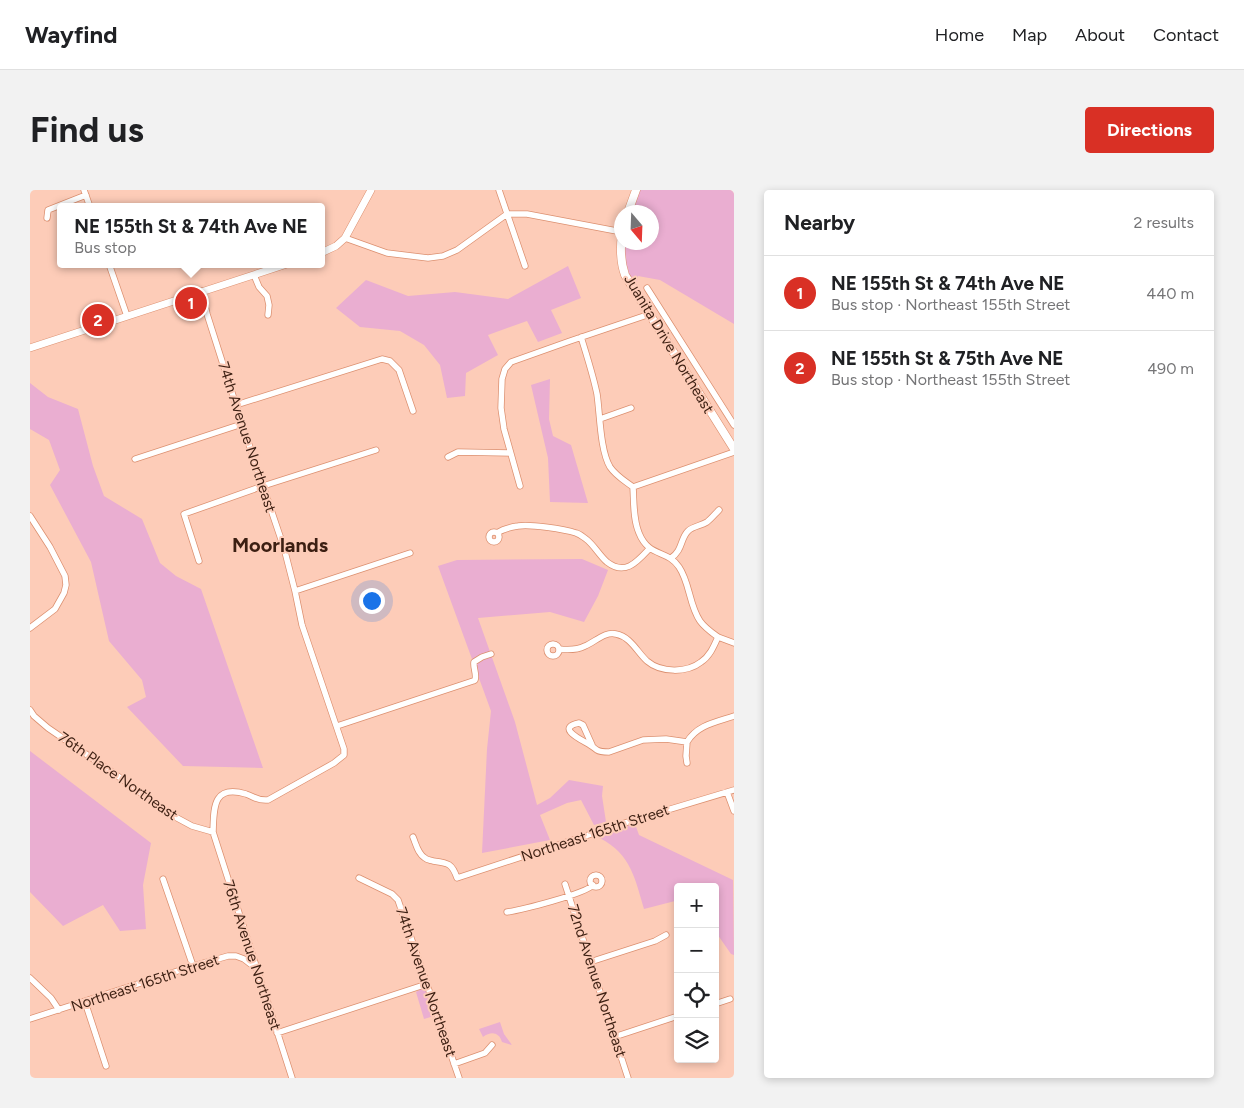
<!DOCTYPE html>
<meta charset="utf-8">
<style>
:root{--surface:#fff;--page:#f2f2f2;--text:#202124;--muted:#757577;--line:#e0e0e0;--accent:#d93025}
body{margin:0;font-family:Figtree,sans-serif;background:var(--page);color:var(--text)}
.controls{position:absolute;right:15px;bottom:15px;display:grid;overflow:hidden;border-radius:5px;box-shadow:0 2px 8px #0003}
.controls button{width:45px;height:45px;display:grid;place-items:center;padding:0;border:0;border-bottom:1px solid var(--line);background:var(--surface);color:var(--text);font:25px sans-serif}
.compass{position:absolute;left:584px;top:15px;width:45px;height:45px;border-radius:50%;background:var(--surface);box-shadow:0 2px 8px #0003;rotate:161deg}
.you{position:absolute;left:341px;top:410px;width:18px;height:18px;margin:-12px;border:4px solid #fff;border-radius:50%;background:#1a73e8;box-shadow:0 0 0 8px #1a73e833}
.badge{display:grid;place-items:center;width:32px;height:32px;border-radius:50%;background:var(--accent);color:#fff;font-size:16px;font-weight:700}
.pin{position:absolute;translate:-50% -50%;border:2px solid #fff;box-shadow:0 1px 5px #0006}
.popup{position:absolute;left:27px;top:13px;width:268px;height:65px;box-sizing:border-box;display:grid;place-content:center;border-radius:5px;background:var(--surface);filter:drop-shadow(0 1px 4px #0005);font-size:16px;white-space:nowrap;color:var(--muted)}
.popup b{font-size:19px;color:var(--text)}
.popup::after{content:'';position:absolute;left:50%;top:100%;margin-left:-10px;border:10px solid transparent;border-top-color:var(--surface)}
.list{margin:0;padding:0;list-style:none}
h2{display:flex;justify-content:space-between;align-items:center;height:65px;margin:0;padding:0 20px;font-size:21px}
h2 small{font-size:16px;font-weight:400;color:var(--muted)}
.list li{display:grid;grid-template-columns:32px 1fr auto;gap:15px;align-items:center;box-sizing:border-box;height:75px;padding:0 20px;border-top:1px solid var(--line)}
.list b{display:block;font-size:19px;white-space:nowrap}
.list p{margin:0;font-size:16px;white-space:nowrap;color:var(--muted)}
.list em{font-size:16px;font-style:normal;color:var(--muted)}
.icon{flex:none;width:28px;height:28px;fill:none;stroke:currentColor;stroke-width:2;stroke-linecap:round;stroke-linejoin:round}
.map{position:relative;flex:none;width:704px;height:888px;overflow:hidden;border-radius:5px}
header{display:flex;align-items:center;gap:30px;box-sizing:border-box;height:70px;padding:0 25px;background:var(--surface);border-bottom:1px solid var(--line)}
header strong{font-size:24px}
nav{display:flex;gap:28px;margin-inline-start:auto;font-size:18px}
.intro{display:flex;align-items:center;justify-content:space-between;box-sizing:border-box;height:120px;padding:0 30px}
h1{margin:0;font-size:35px}
.button{padding:12px 22px;border-radius:5px;background:var(--accent);color:#fff;font-size:18px;font-weight:700}
main{display:flex;gap:30px;padding:0 30px}
aside{flex:1;background:var(--surface);border-radius:5px;box-shadow:0 2px 8px #0003}
.map>svg:first-child{display:block}
</style>
<header>
<strong>Wayfind</strong>
<nav><a>Home</a><a>Map</a><a>About</a><a>Contact</a></nav>
</header>
<div class="intro"><h1>Find us</h1><a class="button">Directions</a></div>
<main>
<div class="map">
<svg width="704" height="888" viewBox="0 0 704 888">
<rect width="100%" height="100%" fill="#fdccb8"/>
<path fill="#eaaed1" d="M 606,0 L 704,0 L 704,134 L 630,90 L 608,86 L 605,104 L 593,86 L 592,52 L 622,52 L 622,22 L 598,22 Z
M 538,76 L 551,108 L 521,120 L 532,143 L 508,152 L 497,131 L 458,145 L 468,165 L 436,183 L 435,206 L 417,208 L 410,175 L 394,155 L 370,141 L 330,137 L 306,118 L 336,90 L 378,106 L 425,102 L 478,109 Z
M 520,189 L 519,229 L 523,246 L 541,255 L 558,313 L 520,312 L 518,268 L 501,195 Z
M 0,193 L 18,207 L 48,219 L 63,276 L 74,306 L 112,329 L 130,373 L 146,386 L 171,399 L 233,578 L 153,576 L 97,517 L 116,507 L 112,490 L 79,451 L 61,372 L 20,295 L 30,280 L 19,250 L 0,239 Z
M 552,369 L 578,380 L 568,406 L 554,432 L 520,422 L 448,428 L 485,532 L 507,615 L 520,608 L 539,590 L 573,596 L 572,606 L 576,632 L 564,635 L 551,610 L 537,613 L 510,625 L 520,650 L 452,663 L 457,559 L 461,521 L 408,376 L 427,370 Z
M 0,561 L 121,653 L 113,695 L 116,739 L 90,741 L 73,715 L 33,736 L 0,702 Z
M 604,631 L 609,645 L 703,690 L 704,765 L 701,764 L 685,741 L 685,697 L 648,697 L 648,714 L 645,711 L 614,719 C 604,684 599,660 563,645 Z
M 391,799 L 393,799 L 397,802 L 404,826 L 394,829 L 386,802 Z
M 470,832 L 474,844 L 482,855 L 472,852 C 469,842 461,841 453,847 L 449,839 Z"/>
<g fill="none" stroke-linecap="round" stroke-linejoin="round">
<g stroke="#dc9070" stroke-width="7">
<path id="minor" d="M 54,0 L 60,17
M 469,0 L 495,76
M 17,28 L 18,20 L 56,5
M 315,48 L 357,63 L 398,68 L 413,66 L 427,60 L 477,24 L 497,24 L 592,42
M 79,74 L 97,126
M 224,85 L 229,97 L 237,106 L 239,115 L 238,125
M 617,98 L 704,235
M 172,101 L 177,124 L 212,234 L 254,358 L 265,401 L 272,435 L 314,559 L 314,565 L 304,573 L 238,610 C 227,611 225,607 216,604 C 182,594 184,619 183,642 L 262,888
M 551,147 C 557,166 563,185 567,204 C 570,224 570,260 580,277 C 586,286 595,291 603,297 C 604,312 603,329 609,343 C 619,368 637,359 649,377 C 660,393 659,415 670,431 C 675,438 681,442 688,447
M 206,215 L 352,169 L 360,171 L 369,180 L 383,221
M 570,229 L 601,218
M 418,267 L 428,262 L 480,263
M 105,269 L 212,234
M 490,296 L 474,239 L 471,218 L 472,189 L 475,179 L 481,172 L 540,151 L 620,124
M 603,297 L 704,262
M 0,326 L 20,357 L 35,386 L 36,395 L 34,403 L 25,419 L 0,438
M459 347a5 5 0 1 1 10 0a5 5 0 1 1-10 0Z
M 467,343 C 473,339 481,337 488,336 C 500,334 534,339 546,343 C 550,344 553,347 556,349 C 564,355 569,365 577,372 C 595,386 607,372 619,359
M 641,368 C 653,360 650,349 658,341 C 663,336 671,336 677,332 C 681,329 685,324 689,320
M 169,371 L 154,324 L 233,296 L 346,260
M 265,401 L 380,363
M517 460a6 6 0 1 1 12 0a6 6 0 1 1-12 0Z
M 529,459 C 537,460 547,460 555,456 C 565,452 575,441 586,444 C 601,447 607,462 617,471 C 631,483 657,483 671,472 C 680,466 684,456 688,447 L 704,453
M 0,520 L 4,526 L 18,538 L 85,584 L 136,622 L 162,636 L 183,642
M 307,536 L 443,491 L 445,490 C 447,484 443,478 444,472 L 452,467 L 461,464
M 657,552 L 656,566 L 657,573
M 562,555 L 553,535 L 549,533 C 524,538 554,551 560,555 C 562,556 564,558 567,560 C 570,562 575,562 579,562 L 613,550 L 636,549 L 657,552 C 667,535 686,532 704,526
M 697,602 L 704,621
M 383,647 C 386,654 388,664 395,668 C 397,670 400,670 403,671 C 418,673 422,673 427,688 L 604,630 L 704,600
M560 691a6 6 0 1 1 12 0a6 6 0 1 1-12 0Z
M 329,688 L 362,704 L 368,710 L 429,888
M 133,689 L 163,776
M 535,694 L 598,888
M 477,722 C 491,720 555,704 563,695
M 560,772 L 625,751 L 636,745
M 0,788 L 21,808 L 29,820
M 55,812 L 76,876
M 685,814 L 700,809
M 0,829 L 163,776 L 198,766 L 206,766 L 214,769 L 227,779
M 247,843 L 397,794
M 584,847 L 648,826
M 424,874 L 455,863 L 462,855"/>
</g>
<g stroke="#dc9070" stroke-width="8">
<path id="tertiary" d="M 291,63 L 306,56 L 315,48 L 341,0
M 0,158 L 257,74"/>
</g>
<g stroke="#dc9070" stroke-width="9">
<path id="secondary" d="M 598,22 L 606,0
M 592,44 C 590,59 590,71 595,85 L 704,259"/>
</g>
<use href="#minor" stroke="#fff" stroke-width="5.5"/>
<use href="#tertiary" stroke="#fff" stroke-width="7"/>
<use href="#secondary" stroke="#fff" stroke-width="8"/>
</g>
<g text-anchor="middle" stroke-width="4" stroke-linejoin="round" paint-order="stroke">
<g font-size="15" fill="#3c1f12" stroke="#fdccb8">
<text transform="translate(639 154) rotate(59)" y="5">Juanita Drive Northeast</text>
<text transform="translate(217 247) rotate(72)" y="5">74th Avenue Northeast</text>
<text transform="translate(88 586) rotate(35)" y="5">76th Place Northeast</text>
<text transform="translate(565 643) rotate(-18)" y="5">Northeast 165th Street</text>
<text transform="translate(222 765) rotate(72)" y="5">76th Avenue Northeast</text>
<text transform="translate(567 791) rotate(72)" y="5">72nd Avenue Northeast</text>
<text transform="translate(396 792) rotate(71)" y="5">74th Avenue Northeast</text>
<text transform="translate(115 793) rotate(-18)" y="5">Northeast 165th Street</text>
</g>
<g font-size="20" font-weight="bold" fill="#3c1f12" stroke="#fdccb8">
<text x="250" y="362">Moorlands</text>
</g>
</g>
</svg>
<div class="controls">
<button>+</button>
<button>−</button>
<button><svg class="icon" aria-label="locate" viewBox="0 0 24 24"><circle cx="12" cy="12" r="6"/><path d="M12 2v4M12 18v4M2 12h4M18 12h4"/></svg></button>
<button><svg class="icon" aria-label="layers" viewBox="0 0 24 24"><path d="M12 4l9 5-9 5-9-5zM3 14l9 5 9-5"/></svg></button>
</div>
<svg class="compass" viewBox="-18 -18 36 36"><path d="M0-13l5 13h-10z" fill="#e53935"/><path d="M0 13l5-13h-10z" fill="#757577"/></svg>
<div class="you"></div>
<div class="pin badge" style="left:161px;top:113px">1</div>
<div class="popup"><b>NE 155th St &amp; 74th Ave NE</b>Bus stop</div>
<div class="pin badge" style="left:68px;top:130px">2</div>
</div>
<aside>
<h2>Nearby<small>2 results</small></h2>
<ul class="list">
<li><span class="badge">1</span><div><b>NE 155th St &amp; 74th Ave NE</b><p>Bus stop · Northeast 155th Street</p></div><em>440 m</em></li>
<li><span class="badge">2</span><div><b>NE 155th St &amp; 75th Ave NE</b><p>Bus stop · Northeast 155th Street</p></div><em>490 m</em></li>
</ul>
</aside>
</main>
